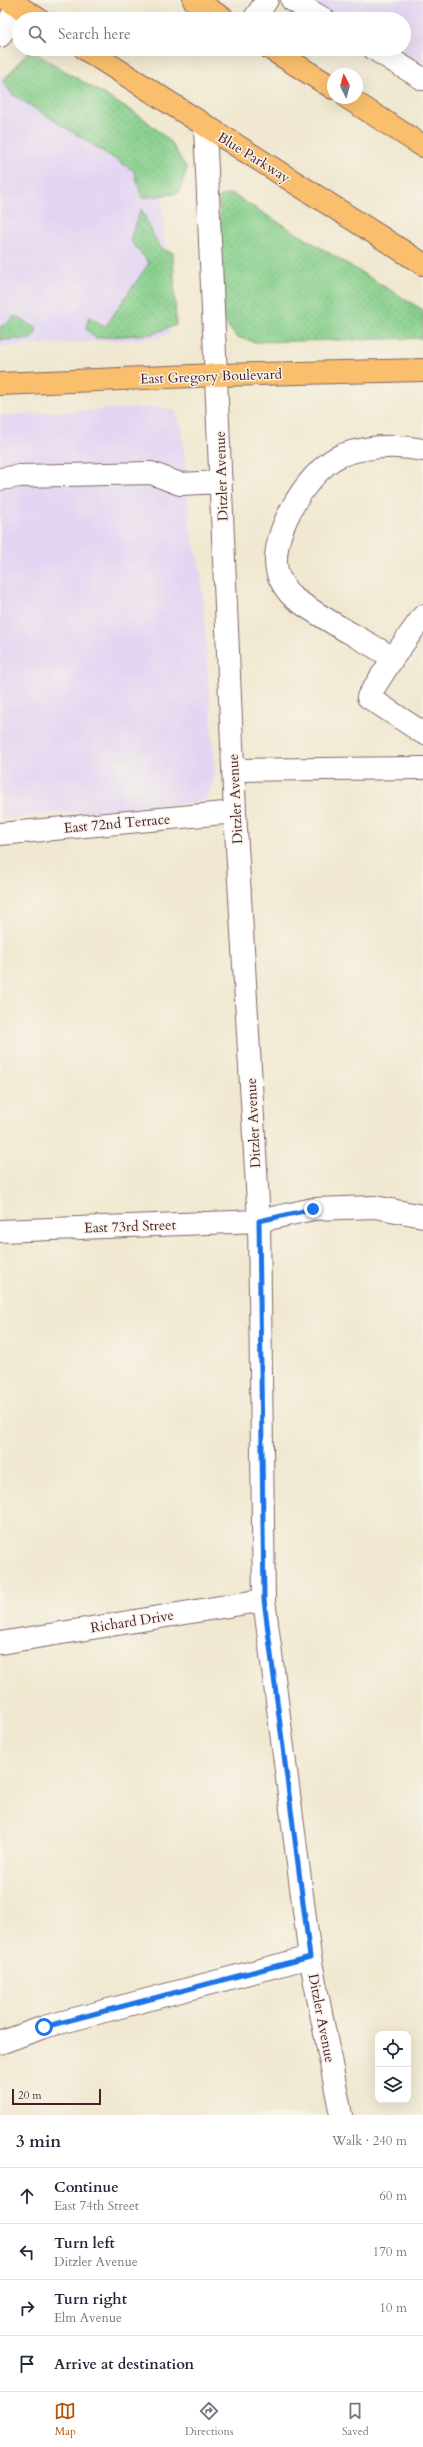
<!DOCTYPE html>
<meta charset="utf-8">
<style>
:root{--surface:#fff;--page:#f2f2f3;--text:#1f2937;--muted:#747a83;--line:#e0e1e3;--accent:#b45309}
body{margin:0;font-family:Cardo,serif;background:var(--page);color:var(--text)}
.controls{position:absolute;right:12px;bottom:12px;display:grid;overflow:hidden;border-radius:8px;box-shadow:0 4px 16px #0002}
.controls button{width:36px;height:36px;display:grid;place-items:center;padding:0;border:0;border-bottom:1px solid var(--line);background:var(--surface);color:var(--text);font:20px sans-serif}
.compass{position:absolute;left:327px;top:68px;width:36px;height:36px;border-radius:50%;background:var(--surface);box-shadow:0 4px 16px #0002;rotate:354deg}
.scale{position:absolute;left:12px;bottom:10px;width:89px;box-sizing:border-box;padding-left:4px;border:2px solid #4a1f2b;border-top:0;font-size:11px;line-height:14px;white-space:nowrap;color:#4a1f2b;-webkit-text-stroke:3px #f7f3e8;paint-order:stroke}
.stop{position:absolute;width:12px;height:12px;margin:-9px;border:3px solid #1a73e8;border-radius:50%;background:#fff}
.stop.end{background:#1a73e8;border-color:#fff;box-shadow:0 1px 4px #0008}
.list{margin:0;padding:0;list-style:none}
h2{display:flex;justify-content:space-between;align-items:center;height:52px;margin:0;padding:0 16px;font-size:17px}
h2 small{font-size:13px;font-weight:400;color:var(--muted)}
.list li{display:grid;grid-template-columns:26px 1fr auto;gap:12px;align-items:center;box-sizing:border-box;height:56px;padding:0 16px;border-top:1px solid var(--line)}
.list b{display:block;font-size:15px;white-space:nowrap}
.list p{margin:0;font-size:13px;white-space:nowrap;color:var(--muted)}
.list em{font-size:13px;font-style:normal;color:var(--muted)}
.icon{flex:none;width:22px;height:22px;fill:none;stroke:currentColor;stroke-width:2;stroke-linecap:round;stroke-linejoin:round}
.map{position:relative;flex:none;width:423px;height:2115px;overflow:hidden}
.search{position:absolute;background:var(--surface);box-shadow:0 4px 16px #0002;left:12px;right:12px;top:12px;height:44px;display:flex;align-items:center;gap:10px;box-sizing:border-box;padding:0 14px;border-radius:22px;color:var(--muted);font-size:15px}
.sheet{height:276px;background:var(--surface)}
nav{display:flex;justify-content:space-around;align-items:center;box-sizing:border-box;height:56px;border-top:1px solid var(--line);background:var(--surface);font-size:11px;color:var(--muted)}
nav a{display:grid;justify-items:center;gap:2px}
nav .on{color:var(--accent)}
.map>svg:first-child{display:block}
</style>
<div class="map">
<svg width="423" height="2115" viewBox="0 0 423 2115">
<defs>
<pattern id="grass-dots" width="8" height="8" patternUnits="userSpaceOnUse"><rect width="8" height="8" fill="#86cf8c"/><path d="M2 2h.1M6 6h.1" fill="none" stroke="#75b179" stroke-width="1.8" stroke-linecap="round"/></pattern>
</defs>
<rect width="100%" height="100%" fill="#f7f3e8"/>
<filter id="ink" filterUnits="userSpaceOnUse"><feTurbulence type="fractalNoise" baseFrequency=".025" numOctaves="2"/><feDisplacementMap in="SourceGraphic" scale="8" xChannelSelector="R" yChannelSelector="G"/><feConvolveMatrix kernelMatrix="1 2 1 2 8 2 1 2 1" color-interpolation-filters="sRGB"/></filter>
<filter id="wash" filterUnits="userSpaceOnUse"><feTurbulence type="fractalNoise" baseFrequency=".012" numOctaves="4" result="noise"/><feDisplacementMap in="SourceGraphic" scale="16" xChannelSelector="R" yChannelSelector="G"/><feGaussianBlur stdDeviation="0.9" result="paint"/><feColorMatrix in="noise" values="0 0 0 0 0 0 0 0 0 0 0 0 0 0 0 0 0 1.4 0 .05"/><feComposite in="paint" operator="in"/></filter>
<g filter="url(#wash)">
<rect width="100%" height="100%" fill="#f0e8d0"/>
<path fill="#e2d4f3" d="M 291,0 L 423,0 L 423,90 L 353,49 L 404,49 L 404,19 L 302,19 L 286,10 Z
M 0,74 L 161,176 L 170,332 L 162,338 L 0,347 Z
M 159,407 L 175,411 L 182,428 L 191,533 L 201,573 L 215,773 L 211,789 L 205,799 L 193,804 L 0,818 L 0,415 Z"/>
<path fill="url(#grass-dots)" stroke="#68775c" d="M 30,50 L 143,118 L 170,141 L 187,169 L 179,193 L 142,198 L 134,171 L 12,94 L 3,81 Z
M 232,194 L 423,310 L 423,338 L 255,342 L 236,337 L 222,318 L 219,196 Z
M 141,209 L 160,248 L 173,253 L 176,325 L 152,334 L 95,338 L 86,329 L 89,316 L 105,327 L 149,263 L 130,240 Z
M 15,316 L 35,327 L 37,332 L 31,339 L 0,340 L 0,326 L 5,325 Z"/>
</g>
<g filter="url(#ink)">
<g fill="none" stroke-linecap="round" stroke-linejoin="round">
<g stroke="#846565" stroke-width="24">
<path id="minor" d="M 292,0 L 324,19
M 254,19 L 267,0
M 0,36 L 18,6
M 374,49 L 423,79
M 205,126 L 235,812 L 259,1221 L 264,1600 L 310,1957 L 341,2115
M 423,450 C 397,445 368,446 342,455 C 308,468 262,544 280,579 C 283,585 289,594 294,598 C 325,621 361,638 393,658 L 368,697 L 423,733
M 0,479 L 20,476 L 151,473 L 180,484 L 221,482
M 393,658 L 423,616
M 233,770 L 423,768
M 0,834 L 235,812
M 0,1231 L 259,1221 L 313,1209 L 375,1207 L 423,1216
M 0,1643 L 264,1600
M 0,2043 L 44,2027 L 310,1957"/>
</g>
<g stroke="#846565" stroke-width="24">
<path id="major" d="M 0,384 L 217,375 L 423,370"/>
</g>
<g stroke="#846565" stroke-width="24">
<path id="highway" d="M 8,0 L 38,19
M 194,0 L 224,19
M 85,49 L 423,264
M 271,49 L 333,88
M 348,98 L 423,146"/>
</g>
<use href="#minor" stroke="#fff" stroke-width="22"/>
<use href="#major" stroke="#f9bf6d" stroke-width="22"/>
<use href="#highway" stroke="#f9bf6d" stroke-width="22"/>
</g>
</g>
<g fill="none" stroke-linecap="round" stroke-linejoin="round" filter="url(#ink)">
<path stroke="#1a73e8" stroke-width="5" d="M 44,2027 L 310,1957 L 264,1600 L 259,1221 L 313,1209"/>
</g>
<g text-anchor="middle" stroke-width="3" stroke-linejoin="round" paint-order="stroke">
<g font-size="14" fill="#4a1f2b" stroke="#f7f3e8">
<text transform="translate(254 157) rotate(32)" y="5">Blue Parkway</text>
<text transform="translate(211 376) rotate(-2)" y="5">East Gregory Boulevard</text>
<text transform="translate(221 476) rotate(-92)" y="5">Ditzler Avenue</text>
<text transform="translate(235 799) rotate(-93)" y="5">Ditzler Avenue</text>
<text transform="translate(117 823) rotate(-5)" y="5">East 72nd Terrace</text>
<text transform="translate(253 1123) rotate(-93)" y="5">Ditzler Avenue</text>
<text transform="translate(130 1226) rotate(-2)" y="5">East 73rd Street</text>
<text transform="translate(132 1621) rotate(-9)" y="5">Richard Drive</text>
<text transform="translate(322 2018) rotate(79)" y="5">Ditzler Avenue</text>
</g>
</g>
</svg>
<div class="controls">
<button><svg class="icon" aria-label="locate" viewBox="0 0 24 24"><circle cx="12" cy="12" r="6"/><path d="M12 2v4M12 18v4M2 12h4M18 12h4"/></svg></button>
<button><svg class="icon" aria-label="layers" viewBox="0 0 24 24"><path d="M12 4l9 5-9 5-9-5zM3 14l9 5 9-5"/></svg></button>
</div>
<svg class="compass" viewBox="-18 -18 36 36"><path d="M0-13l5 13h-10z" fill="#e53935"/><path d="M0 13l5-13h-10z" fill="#747a83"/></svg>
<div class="scale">20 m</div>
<div class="stop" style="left:44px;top:2027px"></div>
<div class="stop end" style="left:313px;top:1209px"></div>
<div class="search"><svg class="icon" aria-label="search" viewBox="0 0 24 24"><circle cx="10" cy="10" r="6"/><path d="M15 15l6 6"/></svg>Search here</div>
</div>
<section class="sheet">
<h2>3 min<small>Walk · 240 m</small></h2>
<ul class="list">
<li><svg class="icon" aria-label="ahead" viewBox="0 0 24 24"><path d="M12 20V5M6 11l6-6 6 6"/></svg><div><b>Continue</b><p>East 74th Street</p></div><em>60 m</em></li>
<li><svg class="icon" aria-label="left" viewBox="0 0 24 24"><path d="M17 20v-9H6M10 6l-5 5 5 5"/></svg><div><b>Turn left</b><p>Ditzler Avenue</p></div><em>170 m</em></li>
<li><svg class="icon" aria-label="right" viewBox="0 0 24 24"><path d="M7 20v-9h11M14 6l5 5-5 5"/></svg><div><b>Turn right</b><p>Elm Avenue</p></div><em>10 m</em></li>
<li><svg class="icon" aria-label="arrive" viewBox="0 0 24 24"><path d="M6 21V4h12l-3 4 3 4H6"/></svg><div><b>Arrive at destination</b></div></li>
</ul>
</section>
<nav>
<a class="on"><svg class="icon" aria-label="map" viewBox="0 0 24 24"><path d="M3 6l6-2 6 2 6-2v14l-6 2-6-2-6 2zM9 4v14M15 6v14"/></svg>Map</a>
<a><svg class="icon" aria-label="directions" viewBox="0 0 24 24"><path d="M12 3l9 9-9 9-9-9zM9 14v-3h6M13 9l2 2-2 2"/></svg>Directions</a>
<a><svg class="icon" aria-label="saved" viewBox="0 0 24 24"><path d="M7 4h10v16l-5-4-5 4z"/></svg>Saved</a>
</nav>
